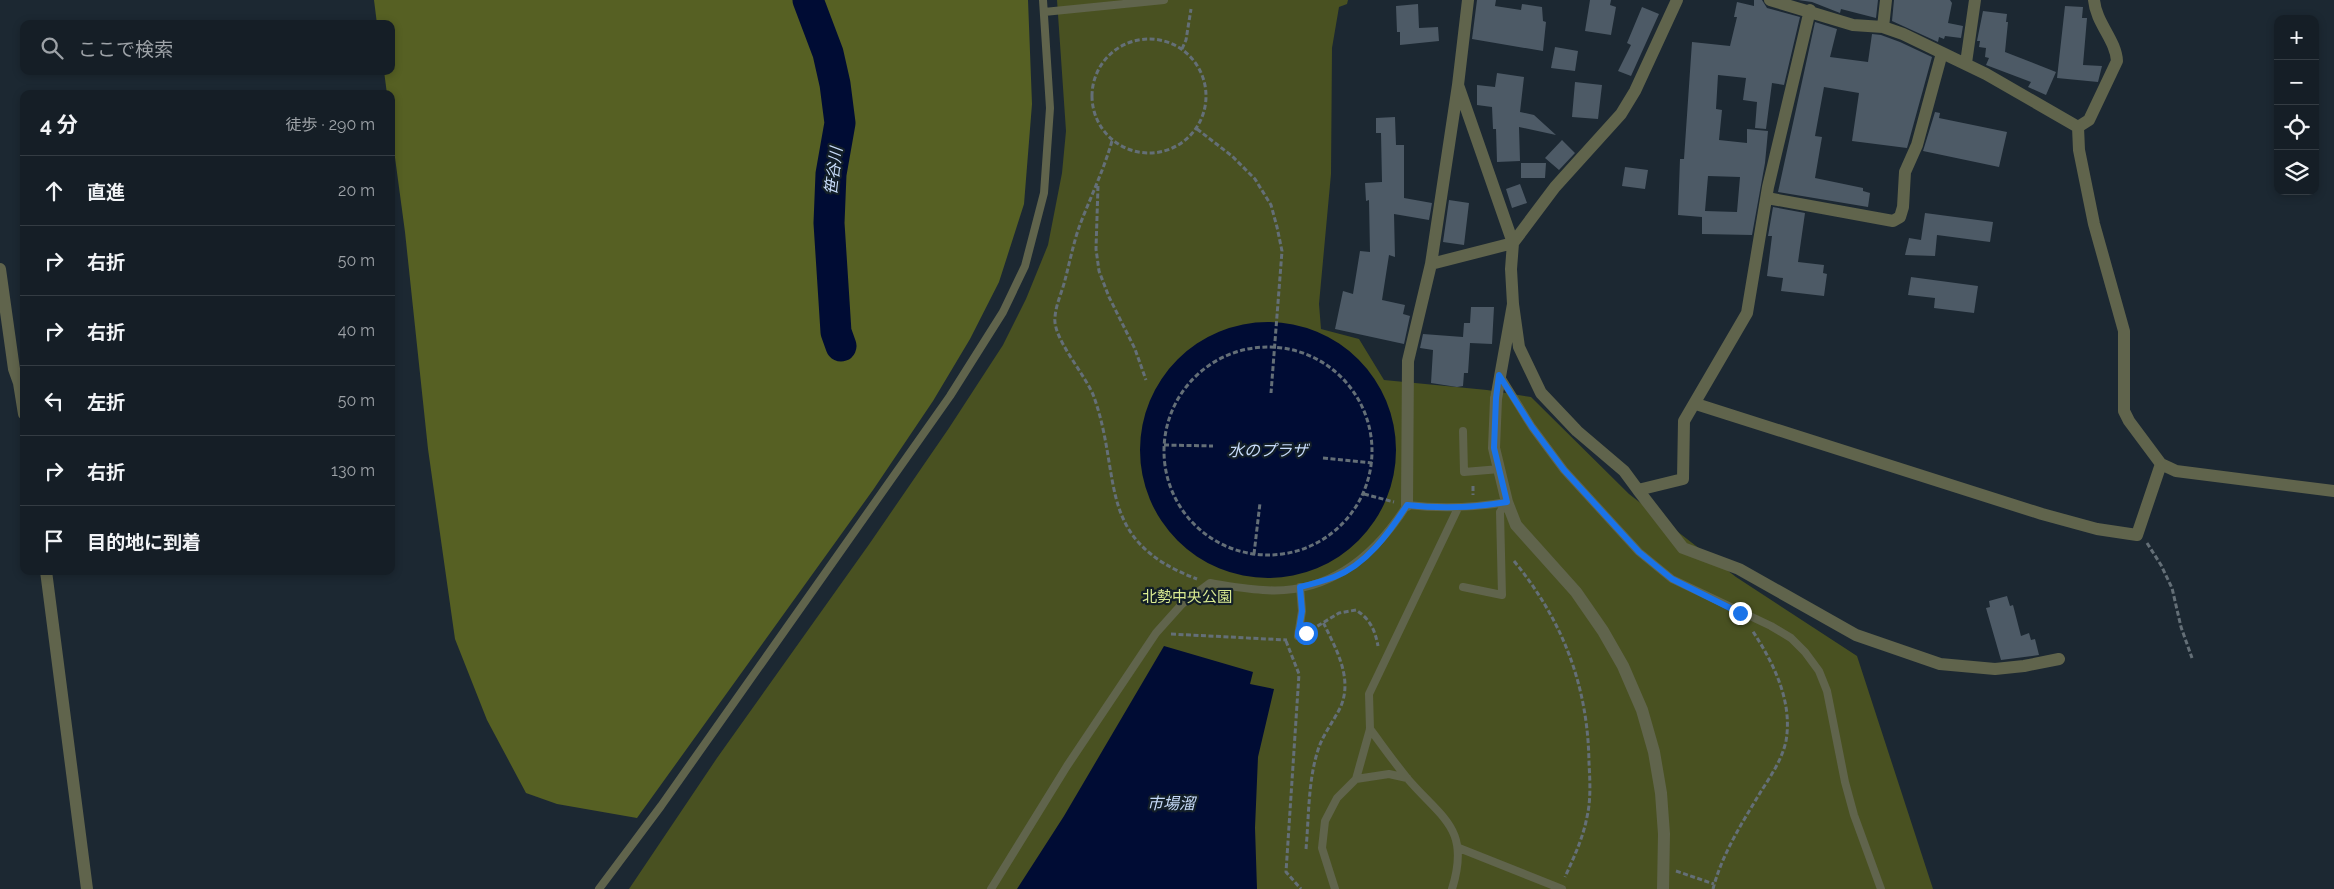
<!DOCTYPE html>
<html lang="ja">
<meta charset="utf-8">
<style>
:root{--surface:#151e26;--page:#1e272e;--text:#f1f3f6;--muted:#9da2a7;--line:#343c43}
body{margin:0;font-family:Raleway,"Noto Sans JP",sans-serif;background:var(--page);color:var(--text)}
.controls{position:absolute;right:15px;top:15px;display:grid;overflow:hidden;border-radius:10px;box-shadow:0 2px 8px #0003}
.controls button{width:45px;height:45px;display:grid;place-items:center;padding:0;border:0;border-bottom:1px solid var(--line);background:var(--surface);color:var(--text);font:25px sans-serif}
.stop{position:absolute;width:15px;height:15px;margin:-11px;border:4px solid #1a73e8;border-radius:50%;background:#fff}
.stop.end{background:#1a73e8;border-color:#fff;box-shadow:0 1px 5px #0008}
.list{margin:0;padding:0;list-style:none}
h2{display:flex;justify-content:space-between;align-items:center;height:65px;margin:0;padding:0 20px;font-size:21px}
h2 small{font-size:16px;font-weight:400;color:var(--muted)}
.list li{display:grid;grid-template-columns:32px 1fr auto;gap:15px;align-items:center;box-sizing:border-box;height:70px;padding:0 20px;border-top:1px solid var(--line)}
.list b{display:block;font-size:19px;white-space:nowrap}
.list em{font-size:16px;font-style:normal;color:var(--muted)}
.icon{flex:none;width:28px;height:28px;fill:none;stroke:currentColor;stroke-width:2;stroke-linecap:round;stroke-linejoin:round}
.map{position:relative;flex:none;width:2334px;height:889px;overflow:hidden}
.search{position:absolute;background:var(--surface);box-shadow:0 2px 8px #0003;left:20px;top:20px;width:375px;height:55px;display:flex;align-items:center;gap:12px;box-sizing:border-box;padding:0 18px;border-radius:10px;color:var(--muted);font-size:19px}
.panel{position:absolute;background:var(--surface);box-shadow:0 2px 8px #0003;left:20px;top:90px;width:375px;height:485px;border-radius:10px}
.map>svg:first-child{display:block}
</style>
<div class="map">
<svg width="2334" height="889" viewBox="0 0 2334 889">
<rect width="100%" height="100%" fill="#1c2832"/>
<path fill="#495121" d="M 1057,0 L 1348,0 L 1347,4 L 1339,7 L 1332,48 L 1331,174 L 1319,304 L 1321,329 L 1359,339 L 1384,380 L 1487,390 L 1531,397 L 1629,494 L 1736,577 L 1857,656 L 1933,889 L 629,889 L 717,758 L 870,543 L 949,428 L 1003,345 L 1026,299 L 1048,245 L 1062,173 L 1066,131 Z"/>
<path fill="#566023" d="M 374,0 L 1028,0 L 1032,104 L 1024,204 L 999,282 L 970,339 L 933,401 L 873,490 L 637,818 L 557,804 L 526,793 L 487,720 L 455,639 L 428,449 L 405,232 L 391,128 L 391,94 L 387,94 L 384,71 L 391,71 L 391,24 L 377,24 Z"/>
<path fill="#000c34" d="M1140 450a128 128 0 1 1 256 0a128 128 0 1 1-256 0Z
M 1164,646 L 1253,672 L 1250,684 L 1274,689 L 1258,757 L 1255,828 L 1257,889 L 1017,889 L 1064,816 Z"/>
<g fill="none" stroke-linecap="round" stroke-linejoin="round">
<path stroke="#000c34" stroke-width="31" d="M 808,0 L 828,53 L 835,84 L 840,123 L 831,174 L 829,223 L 836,332 L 841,346"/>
</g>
<path fill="#4d5a66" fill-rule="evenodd" d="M 1477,0 L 1496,0 L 1495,6 L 1521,10 L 1522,4 L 1542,7 L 1543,21 L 1546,22 L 1543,51 L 1472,39 Z
M 1590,0 L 1611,0 L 1610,5 L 1616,7 L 1611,35 L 1585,31 Z
M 1754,0 L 1762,0 L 1767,8 L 1800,17 L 1784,85 L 1772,83 L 1766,129 L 1755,128 L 1757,102 L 1743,100 L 1746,78 L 1718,75 L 1716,109 L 1722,110 L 1719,140 L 1747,143 L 1747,129 L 1768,131 L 1765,163 L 1752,235 L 1702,234 L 1702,217 L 1678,215 L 1680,159 L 1684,159 L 1692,42 L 1730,46 L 1737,17 L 1734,17 L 1737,2 L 1754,6 ZM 1708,176 L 1740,177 L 1737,212 L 1705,211 Z
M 1798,0 L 1878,0 L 1876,18 L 1841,9 L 1840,13 L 1812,2 Z
M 1894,0 L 1950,0 L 1952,3 L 1948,23 L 1963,26 L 1961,38 L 1945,36 L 1944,39 L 1939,37 L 1938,42 L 1892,21 Z
M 1418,4 L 1419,28 L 1438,27 L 1439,41 L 1400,45 L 1400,32 L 1397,32 L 1396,6 Z
M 2065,6 L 2083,7 L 2082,18 L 2087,18 L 2083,65 L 2102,66 L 2098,82 L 2057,78 Z
M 1642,7 L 1659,14 L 1631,76 L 1618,71 L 1631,45 L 1627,43 Z
M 1983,11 L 2007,14 L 2006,22 L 2008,22 L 2005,52 L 2056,72 L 2046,95 L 2028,87 L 2031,82 L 1986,65 L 1989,58 L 1985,57 L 1986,48 L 1979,47 L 1980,41 L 1977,41 Z
M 1815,22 L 1837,29 L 1830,57 L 1868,62 L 1872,34 L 1881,35 L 1900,42 L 1932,57 L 1907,148 L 1852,141 L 1859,93 L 1824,87 L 1815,136 L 1822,137 L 1815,178 L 1863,188 L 1863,191 L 1870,193 L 1868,207 L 1778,192 Z
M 1555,47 L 1578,51 L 1575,71 L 1551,68 Z
M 1497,73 L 1524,77 L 1520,112 L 1534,115 L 1556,135 L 1519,127 L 1520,161 L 1497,162 L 1496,129 L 1493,129 L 1492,107 L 1477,105 L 1477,85 L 1495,87 Z
M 1575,82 L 1602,85 L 1598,119 L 1572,117 Z
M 1935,112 L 1940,113 L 1939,118 L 2007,132 L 1999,167 L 1923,151 Z
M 1395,117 L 1396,145 L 1404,145 L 1404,198 L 1432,203 L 1429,220 L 1394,214 L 1395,257 L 1389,255 L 1382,300 L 1405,305 L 1403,314 L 1410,316 L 1404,344 L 1335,329 L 1343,291 L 1353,294 L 1360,251 L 1370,252 L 1369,200 L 1366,201 L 1365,183 L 1382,182 L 1381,133 L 1376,133 L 1376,118 Z
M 1562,140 L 1575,153 L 1559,170 L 1545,158 Z
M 1521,163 L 1546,163 L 1545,178 L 1521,178 Z
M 1625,167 L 1648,170 L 1645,189 L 1622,186 Z
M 1520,184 L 1527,203 L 1512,208 L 1506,189 Z
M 1449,200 L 1469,203 L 1464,245 L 1443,242 Z
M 1773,207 L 1805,213 L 1798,262 L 1824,265 L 1823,273 L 1827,274 L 1824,296 L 1781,291 L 1783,278 L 1767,276 L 1772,236 L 1768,236 Z
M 1925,213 L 1993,222 L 1990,242 L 1937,235 L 1935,256 L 1905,255 L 1909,238 L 1921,240 Z
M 1911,277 L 1978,286 L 1974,313 L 1934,308 L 1935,298 L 1908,295 Z
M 1471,307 L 1494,307 L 1492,344 L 1470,343 L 1468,373 L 1464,373 L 1463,386 L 1457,387 L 1431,383 L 1433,350 L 1420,348 L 1423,334 L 1463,337 L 1464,323 L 1470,323 Z
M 2007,596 L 2010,606 L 2013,605 L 2021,636 L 2029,633 L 2031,640 L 2035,639 L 2039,655 L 2001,660 L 1986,608 L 1990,607 L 1989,601 Z"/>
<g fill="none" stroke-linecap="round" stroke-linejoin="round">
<path stroke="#646f77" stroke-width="3" stroke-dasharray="5 2.5" stroke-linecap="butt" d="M1092 96a57 57 0 1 1 114 0a57 57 0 1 1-114 0Z
M 1182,49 L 1186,40 L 1191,9
M 1197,129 L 1232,156 L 1255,179 L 1271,205 L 1277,227 L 1282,251 L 1271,393
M 1112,141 C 1104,169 1092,194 1081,222 C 1074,240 1070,261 1065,280 C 1062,292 1056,304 1055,317 C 1052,338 1086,375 1094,397 C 1123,479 1094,540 1197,579
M 1098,186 L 1096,249 L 1099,271 L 1109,297 L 1135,349 L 1146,380
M1164 451a104 104 0 1 1 208 0a104 104 0 1 1-208 0Z
M 1164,445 L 1213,446
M 1323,458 L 1372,463
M 1473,486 L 1473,495
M 1364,494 L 1394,502
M 2147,543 L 2161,565 L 2172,588 L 2181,627 L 2192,658
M 1254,554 L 1260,503
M 1514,561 C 1563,621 1588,686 1589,763 C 1590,781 1591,800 1587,817 C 1583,838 1574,857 1565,877
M 1311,630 L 1339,613 L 1356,610 C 1370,619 1375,630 1378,646
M 1171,634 L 1287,640
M 1286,641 L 1299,674 L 1286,872 L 1301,889
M 1306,849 C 1309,816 1308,781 1318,750 C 1323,734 1334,721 1341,706 C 1353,677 1335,647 1323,622
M 1676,871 L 1714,884
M 1713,889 C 1722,854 1742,823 1760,793 C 1770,777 1782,760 1786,741 C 1793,701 1773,662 1752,630"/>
<path stroke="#60644c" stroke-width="8" d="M 1044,12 L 1164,0
M 1501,377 L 1532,427 L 1564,470 L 1639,552 L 1672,579 L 1771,626 L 1791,638 L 1805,652 L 1819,671 L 1827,691 L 1845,782 L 1854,815 L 1881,889
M 1463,431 L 1464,472 L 1500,469
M 1463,587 L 1502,595 L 1500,512 L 1507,502
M 1298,636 L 1302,611 L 1300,587
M 1370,729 C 1382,745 1394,762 1407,778 C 1442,819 1471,828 1452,889
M 1356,779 L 1389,774 L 1407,778
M 1459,848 L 1562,889
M 599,889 L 661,806 L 950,396 L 1003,312 L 1025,266 L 1044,193 L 1050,108 L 1043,0
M 991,889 L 1067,766 L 1156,633 L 1182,604 L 1210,583 C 1228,586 1245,589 1263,590 C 1328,595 1374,557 1407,505 C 1442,509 1473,508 1507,502
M 1335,889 L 1322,848 L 1325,821 L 1337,798 L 1356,779 L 1370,729 L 1369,694 L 1458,508"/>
<path stroke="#60644c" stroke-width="12" d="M 1468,0 L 1458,85 L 1513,243 L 1511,269 L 1513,304 L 1496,399
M 1770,0 L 1853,25 L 1883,27 L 1903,34 L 1986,74 L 2078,127
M 1883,27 L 1886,0
M 1966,63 L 1975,0
M 2078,127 L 2079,150 L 2094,224 L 2124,331 L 2124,411 L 2129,421 L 2161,464 L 2176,471 L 2334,491
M 2078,127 L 2089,120 L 2117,61 C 2116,40 2096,23 2094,0
M 1767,198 L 1893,221 L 1900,217 L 1903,207 L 1905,172 L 1917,145 L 1942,53
M 1431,264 L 1513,243 L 1555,187 L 1621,114 L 1635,91 L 1677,0
M 0,269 L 14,369 L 19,383 L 24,414
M 1513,304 L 1519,347 L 1541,393 L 1577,431 L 1624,471 L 1638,490 L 1683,479 L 1684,421 L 1747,313 L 1768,187 L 1810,10
M 1696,404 L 2042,514 L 2097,529 L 2137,535 L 2161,464
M 1638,490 L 1683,548 L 1739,569 L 1856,635 L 1940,664 L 1995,669 L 2024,666 L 2059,659
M 1407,505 L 1408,361 L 1431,264 L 1458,85
M 46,571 L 87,889"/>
<path stroke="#60644c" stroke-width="12" d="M 1496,399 L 1494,448 L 1507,502 L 1516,525 L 1576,592 L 1603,631 L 1623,666 L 1642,710 L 1654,752 L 1661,793 L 1664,834 L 1663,889"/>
</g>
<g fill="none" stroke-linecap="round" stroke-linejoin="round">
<path stroke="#1a73e8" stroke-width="6" d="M 1306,633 L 1298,636 L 1302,611 L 1300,587 C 1312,584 1323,581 1334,577 C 1366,565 1389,533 1407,505 C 1442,509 1473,508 1507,502 L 1494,448 L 1496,398 L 1499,375 L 1532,427 L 1564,470 L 1639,552 L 1672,579 L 1740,613"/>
</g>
<g text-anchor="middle" stroke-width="4.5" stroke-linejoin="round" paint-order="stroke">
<g font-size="15" fill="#d9ea90" stroke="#131f28">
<text x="1187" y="602">北勢中央公園</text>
</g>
<g font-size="16" font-style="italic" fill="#c7dbf9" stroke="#131f28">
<text transform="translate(833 171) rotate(-83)" y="6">笹谷川</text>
<text x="1268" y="456">水のプラザ</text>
<text x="1171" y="809">市場溜</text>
</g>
</g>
</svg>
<div class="controls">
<button>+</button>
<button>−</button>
<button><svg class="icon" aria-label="locate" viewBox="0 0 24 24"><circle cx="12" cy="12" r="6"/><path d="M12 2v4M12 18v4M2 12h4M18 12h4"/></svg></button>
<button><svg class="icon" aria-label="layers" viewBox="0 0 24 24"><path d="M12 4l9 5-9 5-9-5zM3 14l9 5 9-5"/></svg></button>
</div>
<div class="stop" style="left:1306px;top:633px"></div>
<div class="stop end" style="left:1740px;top:613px"></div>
<div class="search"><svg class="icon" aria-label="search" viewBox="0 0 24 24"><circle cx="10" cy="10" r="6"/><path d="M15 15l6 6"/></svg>ここで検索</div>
<section class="panel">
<h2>4 分<small>徒歩 · 290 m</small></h2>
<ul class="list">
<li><svg class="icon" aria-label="ahead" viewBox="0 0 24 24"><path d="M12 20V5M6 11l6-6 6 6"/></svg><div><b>直進</b></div><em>20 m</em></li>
<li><svg class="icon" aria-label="right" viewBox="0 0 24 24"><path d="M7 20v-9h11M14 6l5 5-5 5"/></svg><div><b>右折</b></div><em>50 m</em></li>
<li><svg class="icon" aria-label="right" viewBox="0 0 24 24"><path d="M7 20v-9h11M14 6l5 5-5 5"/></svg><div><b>右折</b></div><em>40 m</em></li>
<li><svg class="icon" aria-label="left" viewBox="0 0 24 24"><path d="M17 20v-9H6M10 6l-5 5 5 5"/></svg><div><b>左折</b></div><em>50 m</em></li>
<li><svg class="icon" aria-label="right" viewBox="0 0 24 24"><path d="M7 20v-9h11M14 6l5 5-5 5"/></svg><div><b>右折</b></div><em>130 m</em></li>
<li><svg class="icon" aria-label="arrive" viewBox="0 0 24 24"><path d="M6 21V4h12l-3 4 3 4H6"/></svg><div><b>目的地に到着</b></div></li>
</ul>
</section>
</div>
